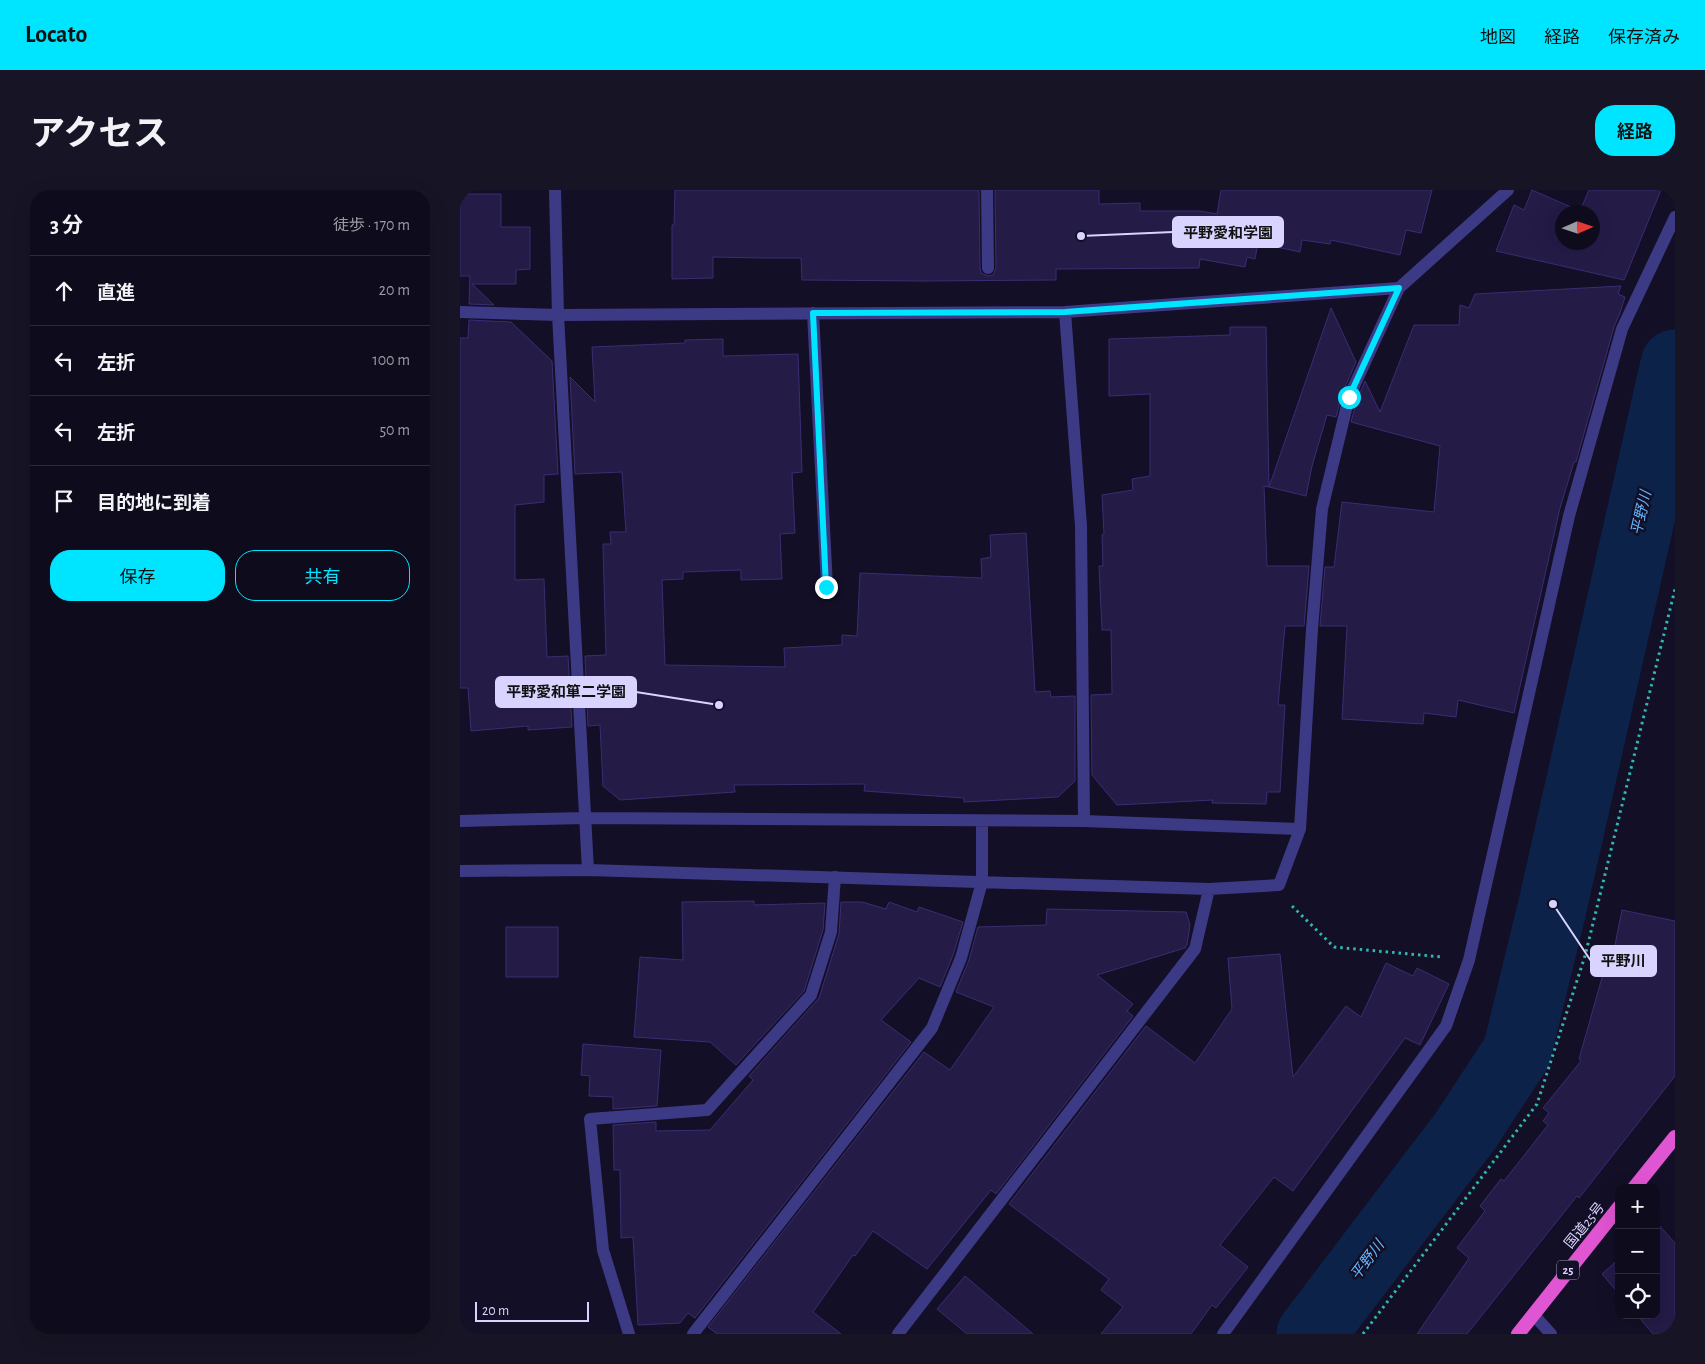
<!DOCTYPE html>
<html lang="ja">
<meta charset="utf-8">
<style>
:root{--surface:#0e0b1c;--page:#171425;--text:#f1f3f6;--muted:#9b9ba3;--line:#2e2b3b;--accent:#00e5ff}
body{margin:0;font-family:"Alegreya Sans","Noto Sans JP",sans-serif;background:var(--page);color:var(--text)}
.controls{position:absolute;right:15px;bottom:15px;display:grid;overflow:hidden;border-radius:10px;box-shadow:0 5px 20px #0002}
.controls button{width:45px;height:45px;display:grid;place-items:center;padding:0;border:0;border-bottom:1px solid var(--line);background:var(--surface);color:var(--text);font:25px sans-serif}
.compass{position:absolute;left:1095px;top:15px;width:45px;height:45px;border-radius:50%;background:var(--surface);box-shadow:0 5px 20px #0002;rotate:87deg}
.scale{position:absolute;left:15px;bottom:12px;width:114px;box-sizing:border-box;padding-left:5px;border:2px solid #d9d4ff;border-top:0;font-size:14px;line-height:18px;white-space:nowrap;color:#d9d4ff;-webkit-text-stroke:4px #130f26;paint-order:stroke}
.stop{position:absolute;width:15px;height:15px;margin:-11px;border:4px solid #00e5ff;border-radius:50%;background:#fff}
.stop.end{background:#00e5ff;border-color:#fff;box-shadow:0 1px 5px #0008}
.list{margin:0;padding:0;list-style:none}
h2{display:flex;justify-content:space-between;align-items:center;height:65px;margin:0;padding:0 20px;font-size:21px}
h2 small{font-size:16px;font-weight:400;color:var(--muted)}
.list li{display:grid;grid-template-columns:32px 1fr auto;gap:15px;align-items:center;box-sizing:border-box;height:70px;padding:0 20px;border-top:1px solid var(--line)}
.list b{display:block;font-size:19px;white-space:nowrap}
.list em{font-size:16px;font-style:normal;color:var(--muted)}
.actions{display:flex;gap:10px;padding:15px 20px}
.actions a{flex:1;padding:11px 0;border:1px solid var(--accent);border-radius:20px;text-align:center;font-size:18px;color:var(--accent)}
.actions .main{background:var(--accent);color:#111}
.icon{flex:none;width:28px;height:28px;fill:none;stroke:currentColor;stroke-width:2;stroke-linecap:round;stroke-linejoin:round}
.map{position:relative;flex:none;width:1215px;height:1144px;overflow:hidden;border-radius:20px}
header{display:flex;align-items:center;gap:30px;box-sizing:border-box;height:70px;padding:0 25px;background:var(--accent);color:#111}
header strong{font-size:24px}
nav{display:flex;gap:28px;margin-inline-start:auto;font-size:18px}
.intro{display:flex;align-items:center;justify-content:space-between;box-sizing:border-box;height:120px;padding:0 30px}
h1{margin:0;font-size:35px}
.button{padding:12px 22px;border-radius:20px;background:var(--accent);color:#111;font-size:18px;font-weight:700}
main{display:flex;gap:30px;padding:0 30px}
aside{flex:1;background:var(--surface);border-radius:20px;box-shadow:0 5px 20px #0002}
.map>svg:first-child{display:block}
</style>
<header>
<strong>Locato</strong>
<nav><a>地図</a><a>経路</a><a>保存済み</a></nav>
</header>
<div class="intro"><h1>アクセス</h1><a class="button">経路</a></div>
<main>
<aside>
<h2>3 分<small>徒歩 · 170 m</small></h2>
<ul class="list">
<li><svg class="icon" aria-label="ahead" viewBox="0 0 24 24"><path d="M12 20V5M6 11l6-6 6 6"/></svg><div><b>直進</b></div><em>20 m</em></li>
<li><svg class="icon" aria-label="left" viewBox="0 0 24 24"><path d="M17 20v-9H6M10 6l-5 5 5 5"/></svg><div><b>左折</b></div><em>100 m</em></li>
<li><svg class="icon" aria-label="left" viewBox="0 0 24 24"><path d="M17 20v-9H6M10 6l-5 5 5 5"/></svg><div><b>左折</b></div><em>50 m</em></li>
<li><svg class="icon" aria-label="arrive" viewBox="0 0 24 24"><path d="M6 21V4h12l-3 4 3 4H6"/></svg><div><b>目的地に到着</b></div></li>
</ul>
<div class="actions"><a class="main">保存</a><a>共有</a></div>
</aside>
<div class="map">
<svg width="1215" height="1144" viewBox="0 0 1215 1144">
<rect width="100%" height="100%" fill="#130f26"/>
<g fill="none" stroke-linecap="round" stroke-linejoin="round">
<path stroke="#0c2248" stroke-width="69" d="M 851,1144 L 1006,940 L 1057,862 L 1093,714 L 1215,174"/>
</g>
<path fill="#241b47" stroke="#3b2d73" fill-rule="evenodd" d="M 215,0 L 519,0 L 520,78 L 521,83 L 528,86 L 533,85 L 536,78 L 535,0 L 639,0 L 639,14 L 680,13 L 680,21 L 740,21 L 757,24 L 761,0 L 972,0 L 961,43 L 946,40 L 940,65 L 871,50 L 870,54 L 842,50 L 840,62 L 798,53 L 795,69 L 787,67 L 785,77 L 740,69 L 739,78 L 596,79 L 596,90 L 464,91 L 342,90 L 341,68 L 302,68 L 253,67 L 253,88 L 212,89 L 212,35 L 214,35 Z
M 1072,0 L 1120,21 L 1129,0 L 1201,0 L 1164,90 L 1036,61 L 1054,15 L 1064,20 ZM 1102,22 L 1132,22 L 1132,52 L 1102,52 Z
M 0,4 L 41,4 L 41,37 L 70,37 L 70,79 L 56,80 L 56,94 L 12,94 L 34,115 L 9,114 L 10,86 L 0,86 Z
M 1161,96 L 1158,104 L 1165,107 L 1160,123 L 1154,137 L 1116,272 L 1114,272 L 1100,318 L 1054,523 L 998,510 L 996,527 L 964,523 L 963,534 L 882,529 L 887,436 L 860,436 L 865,377 L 874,377 L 882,312 L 974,322 L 980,256 L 891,232 L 897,210 L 905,191 L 920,222 L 954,135 L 999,135 L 1000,115 L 1009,118 L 1015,104 Z
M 871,118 L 896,172 L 882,204 L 876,227 L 867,225 L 852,276 L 846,306 L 809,297 Z
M 9,130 L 51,132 L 92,171 L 98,284 L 84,285 L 84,312 L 55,315 L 55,390 L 84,389 L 87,467 L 108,466 L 112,537 L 68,540 L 68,536 L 11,541 L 8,498 L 0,498 L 0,148 L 8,148 Z
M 770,137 L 806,137 L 809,297 L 804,296 L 807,376 L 849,376 L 844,436 L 825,436 L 818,515 L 825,515 L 820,602 L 807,602 L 806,614 L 752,613 L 753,610 L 657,615 L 632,585 L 631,505 L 652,504 L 651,440 L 642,440 L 639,376 L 643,376 L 642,345 L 644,344 L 642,305 L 673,300 L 672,289 L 690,286 L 690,204 L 649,206 L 649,149 L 770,145 Z
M 263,149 L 263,166 L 338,164 L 342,282 L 332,283 L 335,343 L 320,344 L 322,389 L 281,390 L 281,380 L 223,382 L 223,389 L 202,390 L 205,475 L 325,477 L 324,458 L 382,455 L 382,445 L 397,446 L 400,383 L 522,388 L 521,369 L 531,367 L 530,345 L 566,343 L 575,502 L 590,501 L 591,507 L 615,506 L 615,591 L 598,607 L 504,612 L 504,608 L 404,601 L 405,594 L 274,595 L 275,602 L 160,610 L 143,596 L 140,535 L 128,536 L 125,466 L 146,465 L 143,354 L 151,354 L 150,342 L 166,342 L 162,282 L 115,284 L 110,187 L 135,212 L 132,157 L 225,153 L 225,150 Z
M 294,711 L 294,715 L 365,713 L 363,740 L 344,801 L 276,875 L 250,852 L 174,847 L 180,767 L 223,770 L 222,712 Z
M 381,712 L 402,712 L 426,719 L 429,712 L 457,722 L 459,717 L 503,732 L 493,765 L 480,797 L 459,788 L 421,830 L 451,852 L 235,1128 L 228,1123 L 220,1133 L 178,1135 L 173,1047 L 161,1048 L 160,980 L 154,980 L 153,935 L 196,932 L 196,941 L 250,940 L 293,890 L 289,886 L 359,808 L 379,744 Z
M 587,719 L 726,722 L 730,735 L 727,755 L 725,758 L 637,785 L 673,814 L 667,821 L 673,826 L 536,1004 L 531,1000 L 467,1079 L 413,1041 L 395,1066 L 393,1065 L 353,1122 L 381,1144 L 257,1144 L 248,1137 L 464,862 L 490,880 L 534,817 L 496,802 L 509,770 L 518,737 L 586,735 Z
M 1162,720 L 1215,731 L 1215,886 L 1119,1008 L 1117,1006 L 1007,1144 L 957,1144 L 1009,1068 L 997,1058 L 1025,1021 L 1020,1016 L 1041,989 L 1044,991 L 1088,935 L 1083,931 L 1089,923 L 1083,918 L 1121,871 L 1119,869 L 1143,784 L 1149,785 Z
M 46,737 L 98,737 L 98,787 L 46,787 Z
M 820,764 L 833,887 L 886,816 L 901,827 L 926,773 L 953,786 L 957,778 L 989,794 L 960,855 L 945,848 L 833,1001 L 814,987 L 760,1055 L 788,1077 L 756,1118 L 752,1115 L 731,1144 L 641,1144 L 663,1117 L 641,1100 L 649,1089 L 549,1014 L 686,836 L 735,873 L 772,819 L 768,768 Z
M 123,854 L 201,860 L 197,916 L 153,919 L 153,907 L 129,906 L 130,886 L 121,885 Z
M 1198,1034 L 1215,1053 L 1215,1144 L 1193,1144 L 1177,1125 L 1196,1125 L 1196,1036 Z
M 1159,1069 L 1159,1104 L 1142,1084 Z
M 505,1086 L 573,1144 L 507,1144 L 477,1119 Z"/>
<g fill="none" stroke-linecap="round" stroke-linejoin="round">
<path stroke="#2fb8b0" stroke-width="3" stroke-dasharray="2.5 4" stroke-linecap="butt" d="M 832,716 L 874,757 L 982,767
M 903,1144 L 1077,914 L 1125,766 L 1215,399"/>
<path stroke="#3d3a85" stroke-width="12" d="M 527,0 L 528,78
M 169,1144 L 143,1060 L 130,929 L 247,920 L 351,805 L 371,742 L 375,687"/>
<path stroke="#3d3a85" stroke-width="12" d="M 95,0 L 98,125 L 128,680
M 0,122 L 98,125 L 605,122 L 939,98
M 605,122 L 621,336 L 624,631
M 353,123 L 367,397
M 0,631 L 125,628 L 624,631 L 840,639
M 0,681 L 128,680 L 749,699 L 819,695 L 840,639 L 852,439 L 862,319 L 889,207 L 939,98 L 1048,0
M 1073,1124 L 1091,1144
M 233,1144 L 472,838 L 501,768 L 522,692 L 522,631
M 438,1144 L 735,759 L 749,699
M 763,1144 L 986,836 L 1009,770 L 1109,326 L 1162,139 L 1215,27"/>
<path stroke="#e055d1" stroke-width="14" d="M 1174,998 L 1215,947
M 1058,1144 L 1159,1017"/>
</g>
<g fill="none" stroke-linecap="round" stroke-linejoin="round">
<path stroke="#00e5ff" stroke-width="6" d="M 366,397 L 353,123 L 605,122 L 939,98 L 889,207"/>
</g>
<g text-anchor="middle" stroke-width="5" stroke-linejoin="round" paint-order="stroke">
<rect fill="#130f26" stroke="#9e99be" stroke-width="1" x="1097" y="1070.5" width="22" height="19" rx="4"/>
<g font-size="12" font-weight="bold" fill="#d9d4ff">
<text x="1108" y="1084">25</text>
</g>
<g font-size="14" fill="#d9d4ff" stroke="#130f26">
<text transform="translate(1124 1035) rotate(-51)" y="5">国道25号</text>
</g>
<g font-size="15" font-style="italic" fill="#62b6ff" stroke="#130f26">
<text transform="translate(1181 323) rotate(-77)" y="5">平野川</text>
<text transform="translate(907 1070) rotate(-53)" y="5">平野川</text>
</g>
</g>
<path fill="none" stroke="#d9d4ff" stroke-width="2" d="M621 46L713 42M259 515L176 502M1093 714L1131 771"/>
<g fill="#d9d4ff" stroke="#130f26" stroke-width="2">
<circle cx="621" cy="46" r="5"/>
<circle cx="259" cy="515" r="5"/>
<circle cx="1093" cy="714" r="5"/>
</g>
<g fill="#d9d4ff" stroke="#d9d4ff" stroke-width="2">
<rect x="713" y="27" width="110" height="30" rx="5"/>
<rect x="36" y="487" width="140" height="30" rx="5"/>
<rect x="1131" y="756" width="65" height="30" rx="5"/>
</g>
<g font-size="15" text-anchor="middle" font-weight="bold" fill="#111">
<text x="768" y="48">平野愛和学園</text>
<text x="106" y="507">平野愛和箪二学園</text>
<text x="1163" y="776">平野川</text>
</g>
</svg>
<div class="controls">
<button>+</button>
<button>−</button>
<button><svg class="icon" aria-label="locate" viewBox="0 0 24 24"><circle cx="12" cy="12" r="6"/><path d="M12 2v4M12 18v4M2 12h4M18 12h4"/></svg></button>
</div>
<svg class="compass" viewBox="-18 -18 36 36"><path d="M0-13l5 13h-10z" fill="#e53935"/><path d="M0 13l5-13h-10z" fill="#9b9ba3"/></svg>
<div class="scale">20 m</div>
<div class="stop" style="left:889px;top:207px"></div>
<div class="stop end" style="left:366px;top:397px"></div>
</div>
</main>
